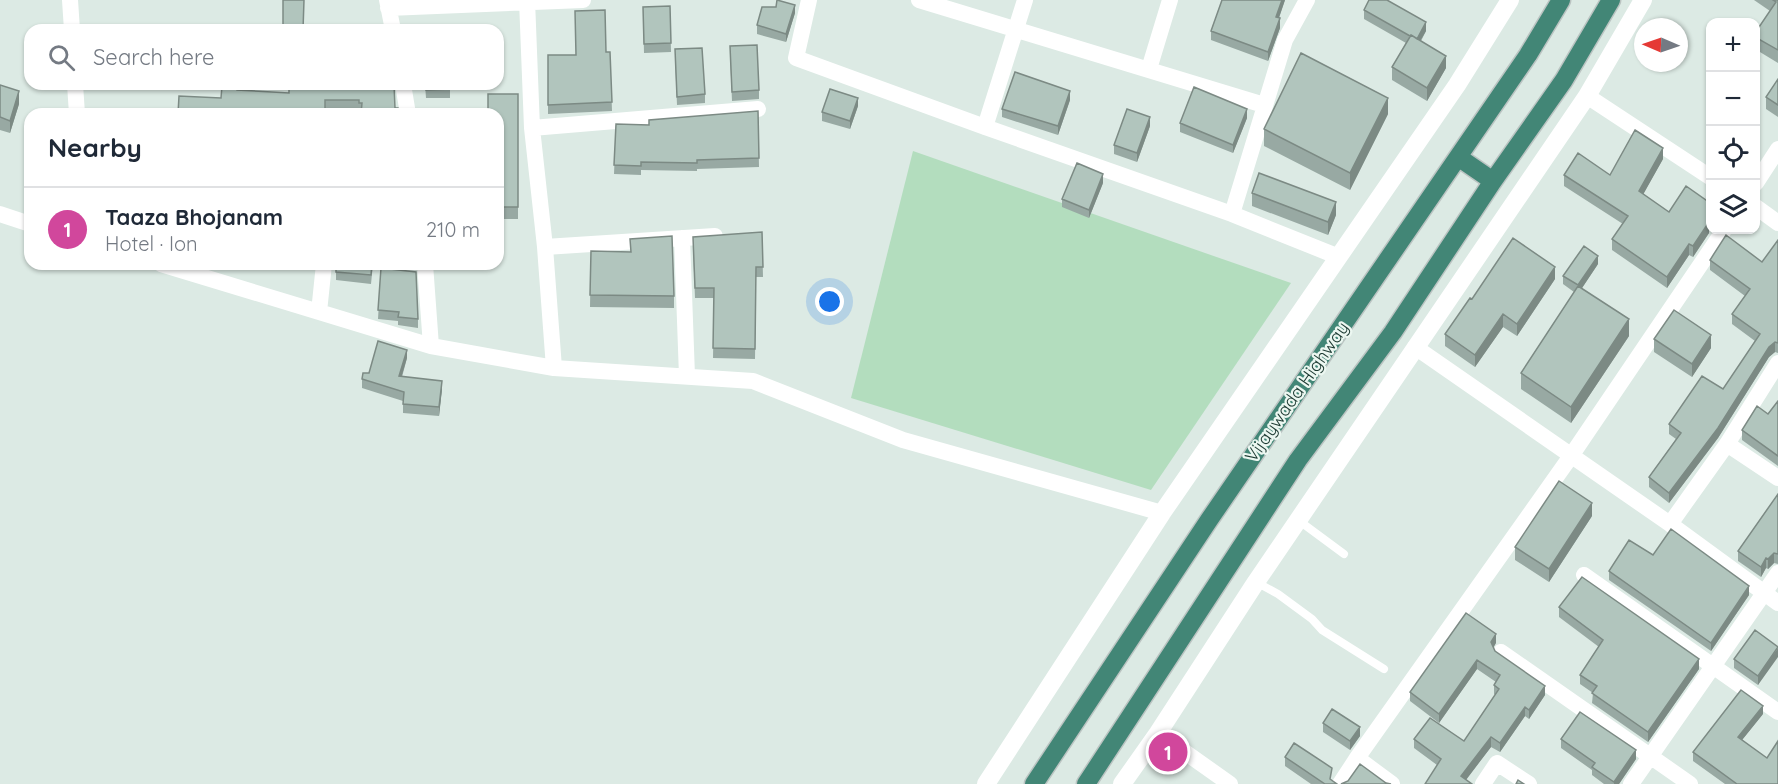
<!DOCTYPE html>
<meta charset="utf-8">
<style>
:root{--surface:#fff;--page:#f6f6f7;--text:#1f2937;--muted:#747a83;--line:#e0e1e3;--accent:#7c3aed}
body{margin:0;font-family:Quicksand,sans-serif;background:var(--page);color:var(--text)}
.controls{position:absolute;right:18px;top:18px;display:grid;overflow:hidden;border-radius:12px;box-shadow:0 2px 4px #0004}
.controls button{width:54px;height:54px;display:grid;place-items:center;padding:0;border:0;border-bottom:2px solid var(--line);background:var(--surface);color:var(--text);font:30px sans-serif}
.compass{position:absolute;left:1634px;top:18px;width:54px;height:54px;border-radius:50%;background:var(--surface);box-shadow:0 2px 4px #0004;rotate:272deg}
.you{position:absolute;left:830px;top:302px;width:21px;height:21px;margin:-15px;border:4px solid #fff;border-radius:50%;background:#1a73e8;box-shadow:0 0 0 9px #1a73e833}
.badge{display:grid;place-items:center;width:39px;height:39px;border-radius:50%;background:var(--accent);color:#fff;font-size:20px;font-weight:700}
.pin{position:absolute;translate:-50% -50%;border:3px solid #fff;box-shadow:0 2px 6px #0006}
.list{margin:0;padding:0;list-style:none}
h2{display:flex;justify-content:space-between;align-items:center;height:78px;margin:0;padding:0 24px;font-size:26px}
h2 small{font-size:20px;font-weight:400;color:var(--muted)}
.list li{display:grid;grid-template-columns:39px 1fr auto;gap:18px;align-items:center;box-sizing:border-box;height:84px;padding:0 24px;border-top:2px solid var(--line)}
.list b{display:block;font-size:22px;white-space:nowrap}
.list p{margin:0;font-size:20px;white-space:nowrap;color:var(--muted)}
.list em{font-size:20px;font-style:normal;color:var(--muted)}
.icon{flex:none;width:33px;height:33px;fill:none;stroke:currentColor;stroke-width:2;stroke-linecap:round;stroke-linejoin:round}
.map{position:relative;flex:none;width:1778px;height:784px;overflow:hidden}
.search{position:absolute;background:var(--surface);box-shadow:0 2px 4px #0004;left:24px;top:24px;width:480px;height:66px;display:flex;align-items:center;gap:15px;box-sizing:border-box;padding:0 21px;border-radius:18px;color:var(--muted);font-size:22px}
.panel{position:absolute;background:var(--surface);box-shadow:0 2px 4px #0004;left:24px;top:108px;width:480px;height:162px;border-radius:18px}
.map>svg:first-child{display:block}
</style>
<div class="map">
<svg width="1778" height="784" viewBox="0 0 1778 784">
<rect width="100%" height="100%" fill="#dceae4"/>
<path fill="#b3ddbe" d="M 913,151 L 1291,283 L 1151,490 L 851,398 Z"/>
<g fill="none" stroke-linecap="round" stroke-linejoin="round">
<g stroke="#bbc4c2" stroke-width="21">
<path id="trunk" d="M 1458,157 L 1493,181
M 1034,784 L 1209,520 L 1528,55 L 1561,0
M 1086,784 L 1298,460 L 1393,332 L 1493,181 L 1564,80 L 1611,0"/>
</g>
<path stroke="#fff" stroke-width="8" d="M 1298,520 L 1344,554
M 1256,582 L 1278,594 L 1312,619 L 1322,630 L 1384,669"/>
<path stroke="#fff" stroke-width="16" d="M 70,0 L 72,30
M 387,0 L 393,30
M 527,0 L 532,128 L 545,247 L 554,368
M 809,0 L 796,58 L 985,127 L 1232,214 L 1339,257
M 919,0 L 1264,105
M 388,8 L 583,0
M 1149,69 L 1170,0
M 75,84 L 77,114
M 403,84 L 408,114
M 1587,96 L 1710,177
M 985,127 L 1025,0
M 532,128 L 758,109
M 1756,183 L 1778,149
M 1756,207 L 1778,223
M 0,214 L 30,224
M 1232,214 L 1285,40 L 1307,0
M 682,238 L 687,376
M 545,247 L 715,236
M 161,264 L 431,346 L 554,368 L 753,381 L 903,440 L 1162,513
M 425,264 L 431,346
M 319,312 L 324,264
M 1415,347 L 1670,524 L 1778,603
M 1727,444 L 1778,478
M 1670,524 L 1727,444 L 1778,363
M 1584,575 L 1778,712
M 1501,652 L 1690,784
M 1158,733 L 1230,784
M 1357,758 L 1392,784
M 1340,784 L 1357,758 L 1571,456 L 1724,230
M 1483,784 L 1497,763 L 1529,784
M 1631,784 L 1778,573"/>
<path stroke="#fff" stroke-width="18" d="M 986,784 L 1162,513 L 1457,85 L 1510,0
M 1122,784 L 1158,733 L 1256,582 L 1587,96 L 1643,0"/>
<use href="#trunk" stroke="#428676" stroke-width="18"/>
</g>
<path fill="#98a9a3" d="M 1222,0 L 1285,0 L 1279,18 L 1280,28 L 1268,61 L 1211,40 L 1211,31 Z
M 1754,0 L 1778,0 L 1778,63 L 1755,49 L 1755,33 L 1770,11 Z
M 670,6 L 671,52 L 644,53 L 643,7 Z
M 776,7 L 795,13 L 786,42 L 757,34 L 757,25 Z
M 1364,10 L 1426,31 L 1421,41 L 1446,68 L 1427,101 L 1392,80 L 1392,67 L 1406,43 L 1364,19 Z
M 610,52 L 612,111 L 548,114 L 548,55 L 575,55 Z
M 730,55 L 759,90 L 759,99 L 732,101 Z
M 675,58 L 705,94 L 705,103 L 677,105 Z
M 1778,79 L 1778,117 L 1766,109 L 1766,97 Z
M 389,84 L 361,112 L 359,111 L 359,109 L 325,108 L 221,98 L 237,90 L 289,93 Z
M 425,84 L 450,89 L 450,98 L 426,98 Z
M 0,85 L 19,104 L 10,133 L 0,130 Z
M 518,94 L 518,219 L 498,219 L 498,114 Z
M 1070,100 L 1058,135 L 1002,117 L 1002,109 Z
M 858,106 L 850,129 L 822,121 L 822,112 Z
M 758,111 L 759,167 L 697,169 L 697,171 L 641,170 L 641,175 L 614,174 L 616,124 L 649,125 Z
M 1388,114 L 1350,190 L 1264,146 L 1264,129 Z
M 1247,118 L 1233,153 L 1180,132 L 1180,123 Z
M 1150,126 L 1137,162 L 1114,154 L 1114,145 Z
M 1663,159 L 1643,194 L 1669,212 L 1709,228 L 1709,233 L 1693,257 L 1689,255 L 1667,288 L 1612,250 L 1612,239 L 1623,224 L 1564,186 L 1564,175 L 1610,175 Z
M 1103,183 L 1089,218 L 1062,207 L 1062,199 Z
M 1252,193 L 1336,215 L 1328,235 L 1252,206 Z
M 762,232 L 763,277 L 756,277 L 755,359 L 713,358 L 714,298 L 695,298 L 693,247 Z
M 1778,240 L 1778,353 L 1775,352 L 1769,357 L 1718,438 L 1669,503 L 1649,487 L 1649,477 L 1676,439 L 1669,434 L 1669,424 L 1723,389 L 1755,341 L 1732,324 L 1732,314 L 1745,296 L 1710,270 L 1710,260 L 1762,262 Z
M 591,251 L 674,296 L 674,308 L 590,307 Z
M 373,264 L 371,284 L 336,280 L 336,272 Z
M 1598,264 L 1582,288 L 1629,336 L 1571,423 L 1521,389 L 1521,373 L 1574,292 L 1563,284 L 1563,276 Z
M 381,268 L 418,319 L 418,328 L 398,325 L 398,321 L 378,319 Z
M 1555,279 L 1517,336 L 1503,327 L 1475,367 L 1445,346 L 1445,334 L 1472,299 Z
M 1654,339 L 1711,348 L 1692,377 L 1654,352 Z
M 407,358 L 402,377 L 442,389 L 439,416 L 403,413 L 403,401 L 362,388 L 362,379 L 369,373 Z
M 1778,401 L 1778,466 L 1742,440 L 1742,430 L 1768,414 Z
M 1778,494 L 1778,564 L 1774,563 L 1768,569 L 1766,568 L 1761,577 L 1738,561 L 1738,551 Z
M 1592,516 L 1549,582 L 1515,560 L 1515,547 Z
M 1653,555 L 1749,595 L 1711,651 L 1609,580 L 1609,571 Z
M 1559,607 L 1699,669 L 1648,742 L 1592,703 L 1593,693 L 1580,684 L 1580,675 L 1599,647 L 1559,617 Z
M 1496,643 L 1493,647 L 1495,651 L 1545,695 L 1529,719 L 1525,716 L 1500,752 L 1491,747 L 1466,779 L 1437,765 L 1414,748 L 1414,739 L 1464,741 L 1495,695 L 1494,694 L 1494,685 L 1496,682 L 1477,669 L 1439,723 L 1410,701 L 1410,692 Z
M 1778,647 L 1758,685 L 1734,668 L 1734,659 Z
M 1763,714 L 1742,740 L 1767,758 L 1778,784 L 1725,784 L 1693,761 L 1693,752 Z
M 1323,723 L 1360,736 L 1350,750 L 1323,732 Z
M 1561,739 L 1636,759 L 1619,784 L 1604,784 L 1592,775 L 1592,770 L 1561,748 Z
M 1285,757 L 1332,780 L 1337,784 L 1311,784 L 1285,766 Z"/>
<path fill="#7c8a84" d="M 1282,0 L 1285,0 L 1276,26 L 1276,17 Z
M 795,5 L 795,13 L 786,42 L 786,34 Z
M 1280,18 L 1280,28 L 1268,61 L 1268,52 Z
M 1426,22 L 1426,31 L 1416,48 L 1416,40 Z
M 1446,56 L 1446,68 L 1427,101 L 1427,88 Z
M 19,91 L 19,104 L 10,133 L 10,121 Z
M 1070,91 L 1070,100 L 1058,135 L 1058,126 Z
M 858,98 L 858,106 L 850,129 L 850,121 Z
M 1388,98 L 1388,114 L 1350,190 L 1350,173 Z
M 1247,109 L 1247,118 L 1233,153 L 1233,145 Z
M 1150,117 L 1150,126 L 1137,162 L 1137,153 Z
M 1663,148 L 1663,159 L 1639,202 L 1639,191 Z
M 1103,174 L 1103,183 L 1089,218 L 1089,210 Z
M 1336,202 L 1336,215 L 1328,235 L 1328,222 Z
M 1710,215 L 1709,233 L 1693,257 L 1693,246 Z
M 1689,244 L 1689,255 L 1667,288 L 1667,277 Z
M 1598,256 L 1598,264 L 1578,294 L 1578,285 Z
M 1555,267 L 1555,279 L 1517,336 L 1517,324 Z
M 1503,314 L 1503,327 L 1475,367 L 1475,355 Z
M 1629,319 L 1629,336 L 1571,423 L 1571,407 Z
M 1711,335 L 1711,348 L 1692,377 L 1692,364 Z
M 1775,342 L 1775,352 L 1769,357 L 1718,438 L 1669,503 L 1669,493 L 1769,347 Z
M 407,350 L 407,358 L 399,385 L 399,376 Z
M 442,381 L 442,389 L 439,416 L 439,407 Z
M 1592,503 L 1592,516 L 1549,582 L 1549,569 Z
M 1774,553 L 1774,563 L 1768,569 L 1768,559 Z
M 1766,558 L 1766,568 L 1761,577 L 1761,567 Z
M 1749,586 L 1749,595 L 1711,651 L 1711,643 Z
M 1496,634 L 1496,643 L 1491,652 L 1491,642 Z
M 1778,648 L 1778,657 L 1758,685 L 1758,676 Z
M 1699,659 L 1699,669 L 1648,742 L 1648,732 Z
M 1477,660 L 1477,669 L 1439,723 L 1439,714 Z
M 1545,686 L 1545,695 L 1529,719 L 1529,710 Z
M 1763,706 L 1763,714 L 1738,745 L 1738,737 Z
M 1525,707 L 1525,716 L 1500,752 L 1500,743 Z
M 1360,727 L 1360,736 L 1350,750 L 1350,741 Z
M 1491,737 L 1491,747 L 1463,784 L 1461,776 Z
M 1636,750 L 1636,759 L 1619,784 L 1614,784 L 1614,782 Z"/>
<path fill="#b1c5bd" stroke="#7c8a84" stroke-width="1.5" d="M 283,0 L 304,0 L 303,30 L 287,30 L 287,27 L 283,27 Z
M 777,0 L 795,5 L 786,34 L 757,25 L 762,7 L 776,7 Z
M 1222,0 L 1282,0 L 1276,17 L 1280,18 L 1268,52 L 1211,31 Z
M 1369,0 L 1387,0 L 1426,22 L 1417,39 L 1411,35 L 1410,36 L 1364,10 Z
M 1773,0 L 1778,0 L 1778,50 L 1755,37 L 1755,33 L 1776,2 Z
M 670,6 L 671,43 L 644,44 L 643,7 Z
M 605,10 L 606,52 L 610,52 L 612,102 L 548,105 L 548,55 L 576,55 L 575,11 Z
M 1411,35 L 1446,56 L 1427,88 L 1392,67 Z
M 757,45 L 759,90 L 732,92 L 730,46 Z
M 702,48 L 705,94 L 677,97 L 675,49 Z
M 1301,53 L 1388,98 L 1350,173 L 1264,129 Z
M 1015,72 L 1070,91 L 1058,126 L 1002,109 Z
M 1778,79 L 1778,105 L 1766,97 Z
M 289,84 L 388,84 L 394,85 L 395,108 L 398,108 L 401,114 L 361,114 L 362,103 L 359,103 L 359,100 L 325,100 L 325,114 L 178,114 L 179,96 L 221,98 L 222,86 L 237,87 L 237,90 L 289,93 Z
M 425,84 L 450,84 L 450,89 L 426,90 Z
M 0,85 L 19,91 L 10,121 L 0,117 Z
M 1194,87 L 1247,109 L 1233,145 L 1180,123 Z
M 830,89 L 858,98 L 850,121 L 822,112 Z
M 488,94 L 518,94 L 518,207 L 498,207 L 498,114 L 488,114 Z
M 1127,109 L 1150,117 L 1137,153 L 1114,145 Z
M 758,111 L 759,158 L 697,160 L 697,163 L 641,162 L 641,166 L 614,165 L 616,124 L 649,125 L 649,120 Z
M 1635,130 L 1663,148 L 1639,191 L 1669,212 L 1686,186 L 1710,203 L 1710,215 L 1707,220 L 1709,222 L 1693,246 L 1689,244 L 1667,277 L 1612,239 L 1628,216 L 1564,175 L 1578,153 L 1610,175 Z
M 1077,163 L 1103,174 L 1089,210 L 1062,199 Z
M 1259,173 L 1336,202 L 1328,222 L 1252,193 Z
M 762,232 L 763,267 L 756,267 L 755,349 L 713,348 L 714,288 L 695,288 L 693,237 Z
M 1726,235 L 1762,262 L 1778,240 L 1778,343 L 1775,342 L 1769,347 L 1718,428 L 1669,493 L 1649,477 L 1681,433 L 1669,424 L 1702,376 L 1723,389 L 1760,334 L 1732,314 L 1750,289 L 1710,260 Z
M 672,236 L 674,296 L 590,295 L 591,251 L 631,252 L 630,239 Z
M 1513,238 L 1555,267 L 1517,324 L 1503,314 L 1475,355 L 1445,334 L 1470,298 L 1472,299 Z
M 1584,246 L 1598,256 L 1578,285 L 1563,276 Z
M 336,264 L 372,264 L 371,275 L 336,272 Z
M 381,268 L 416,272 L 418,319 L 398,317 L 399,312 L 378,310 Z
M 1578,286 L 1629,319 L 1571,407 L 1521,373 Z
M 1674,310 L 1711,335 L 1692,364 L 1654,339 Z
M 378,341 L 407,350 L 399,376 L 442,381 L 439,407 L 403,404 L 404,392 L 362,379 L 363,373 L 369,373 Z
M 1778,401 L 1778,456 L 1742,430 L 1757,406 L 1768,414 Z
M 1559,481 L 1592,503 L 1549,569 L 1515,547 Z
M 1778,494 L 1778,554 L 1774,553 L 1768,559 L 1766,558 L 1761,567 L 1738,551 Z
M 1671,529 L 1749,586 L 1711,643 L 1609,571 L 1629,540 L 1653,555 Z
M 1582,577 L 1699,659 L 1648,732 L 1592,693 L 1597,686 L 1580,675 L 1603,640 L 1559,607 Z
M 1466,613 L 1496,634 L 1491,642 L 1495,651 L 1545,686 L 1529,710 L 1525,707 L 1500,743 L 1491,737 L 1461,776 L 1472,784 L 1425,784 L 1441,759 L 1414,739 L 1430,718 L 1464,741 L 1499,689 L 1494,685 L 1500,675 L 1477,660 L 1439,714 L 1410,692 Z
M 1755,630 L 1778,647 L 1758,676 L 1734,659 Z
M 1741,690 L 1763,706 L 1738,737 L 1767,758 L 1778,741 L 1778,784 L 1737,784 L 1693,752 Z
M 1332,709 L 1360,727 L 1350,741 L 1323,723 Z
M 1580,712 L 1636,750 L 1614,782 L 1592,767 L 1595,763 L 1561,739 Z
M 1294,743 L 1332,768 L 1330,779 L 1337,784 L 1325,784 L 1285,757 Z
M 1360,764 L 1386,783 L 1391,784 L 1341,784 L 1348,781 Z
M 1518,780 L 1524,784 L 1516,784 Z"/>
<g text-anchor="middle" stroke-width="4.5" stroke-linejoin="round" paint-order="stroke">
<g font-size="18" fill="#1d3a32" stroke="#ecf7f1">
<text transform="translate(1297 392) rotate(-55)" y="6">Vijaywada Highway</text>
</g>
</g>
</svg>
<div class="controls">
<button>+</button>
<button>−</button>
<button><svg class="icon" aria-label="locate" viewBox="0 0 24 24"><circle cx="12" cy="12" r="6"/><path d="M12 2v4M12 18v4M2 12h4M18 12h4"/></svg></button>
<button><svg class="icon" aria-label="layers" viewBox="0 0 24 24"><path d="M12 4l9 5-9 5-9-5zM3 14l9 5 9-5"/></svg></button>
</div>
<svg class="compass" viewBox="-18 -18 36 36"><path d="M0-13l5 13h-10z" fill="#e53935"/><path d="M0 13l5-13h-10z" fill="#747a83"/></svg>
<div class="you"></div>
<div class="pin badge" style="left:1168px;top:752px;background:#d1479c">1</div>
<div class="search"><svg class="icon" aria-label="search" viewBox="0 0 24 24"><circle cx="10" cy="10" r="6"/><path d="M15 15l6 6"/></svg>Search here</div>
<section class="panel">
<h2>Nearby<small></small></h2>
<ul class="list">
<li><span class="badge" style="background:#d1479c">1</span><div><b>Taaza Bhojanam</b><p>Hotel · Ion</p></div><em>210 m</em></li>
</ul>
</section>
</div>
